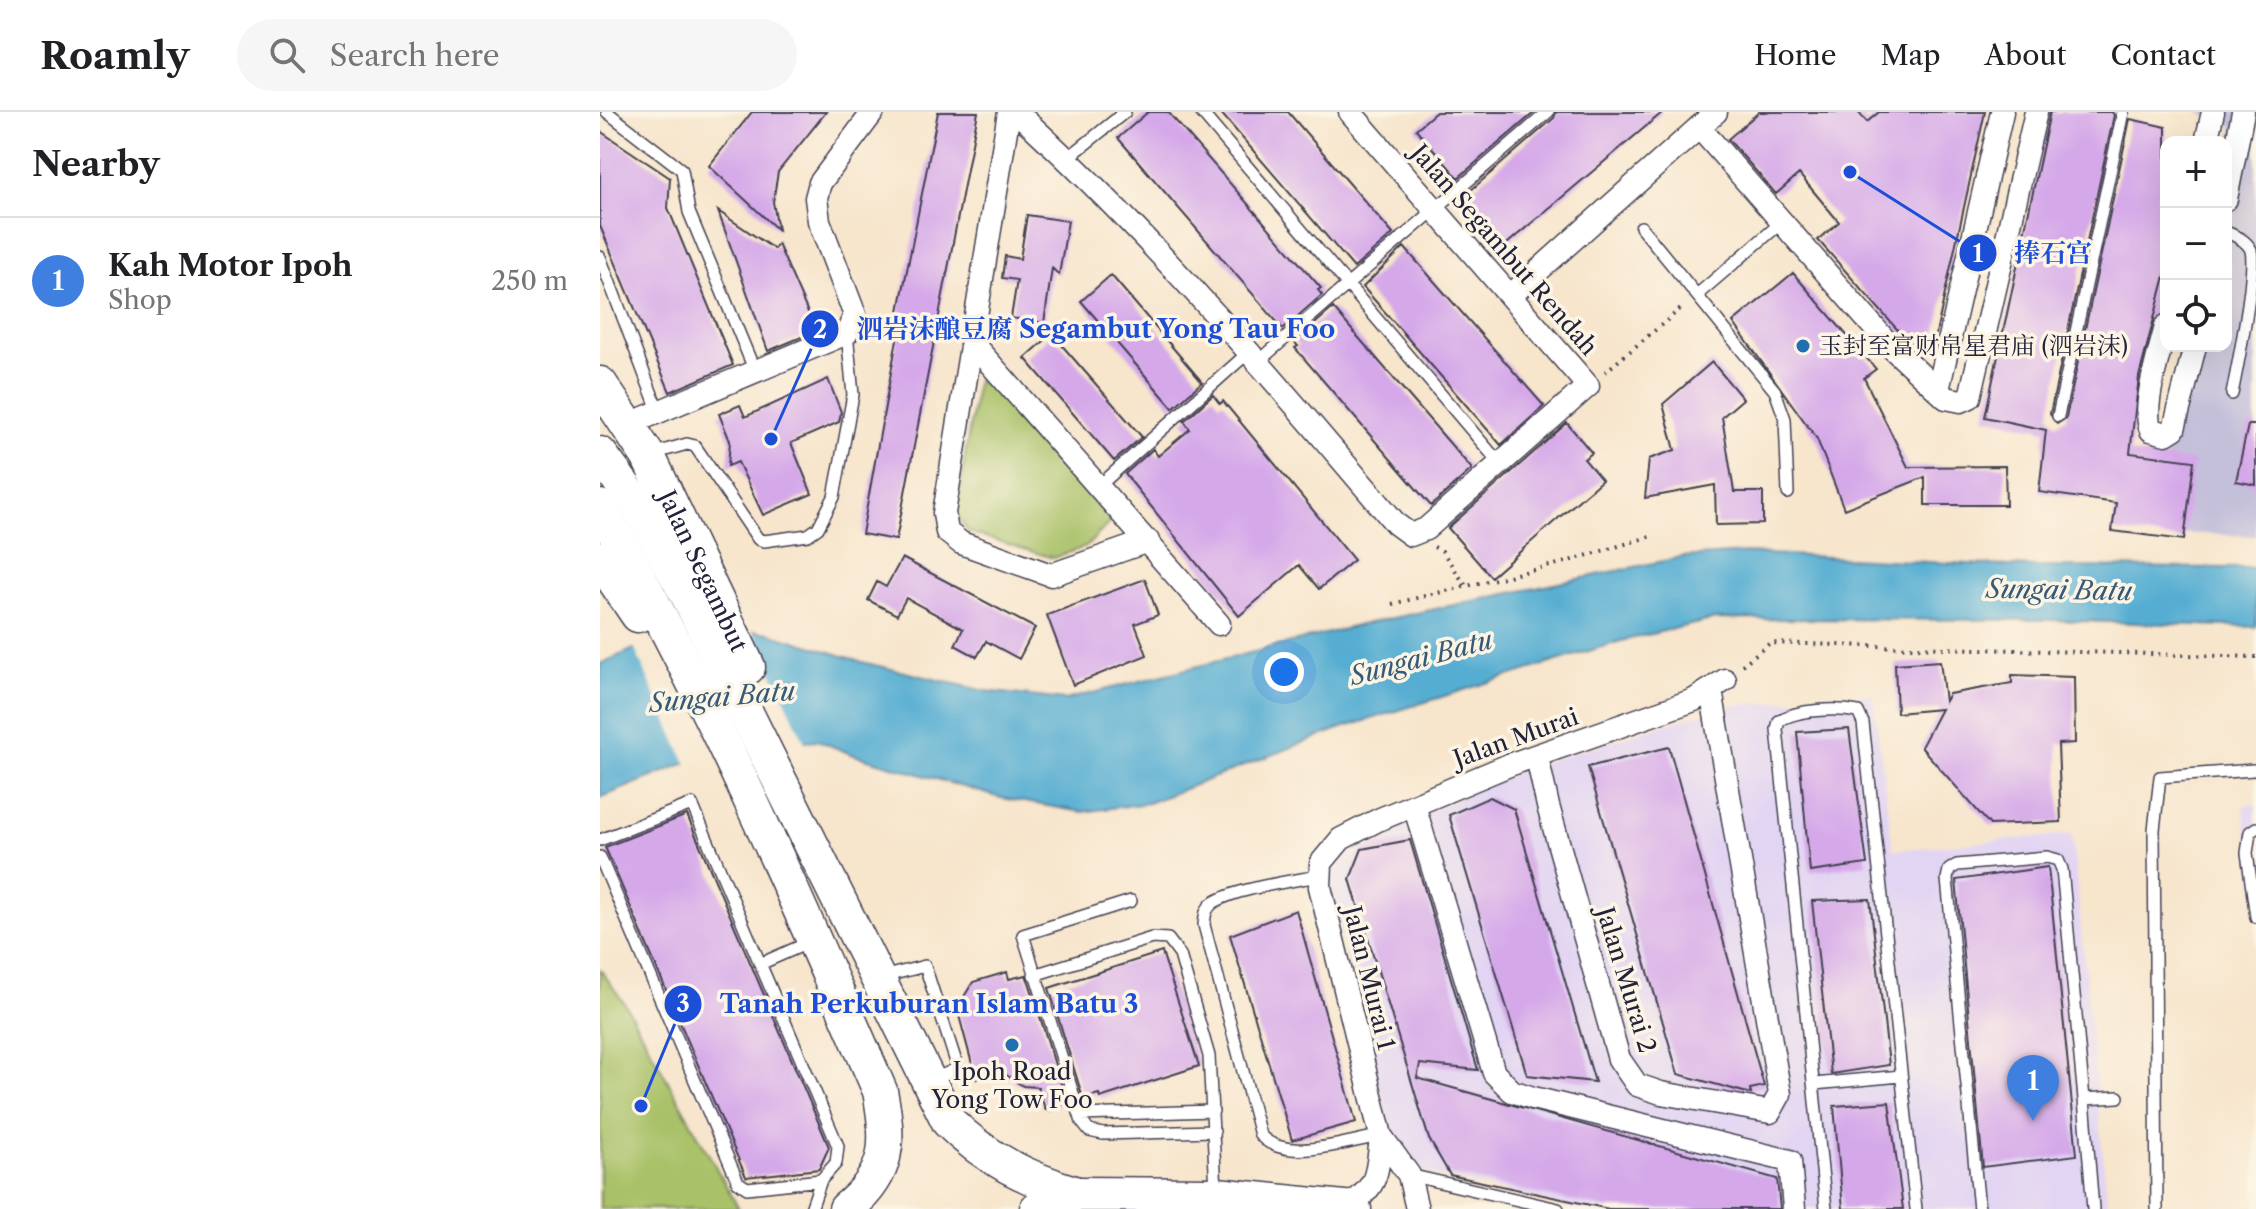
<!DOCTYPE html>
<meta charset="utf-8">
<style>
:root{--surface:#fff;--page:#f6f6f6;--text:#202124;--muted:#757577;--line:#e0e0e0;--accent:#ea580c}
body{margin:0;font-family:"Libre Caslon Text","Noto Serif SC",serif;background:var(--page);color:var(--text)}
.controls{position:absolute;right:24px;top:24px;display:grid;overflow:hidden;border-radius:16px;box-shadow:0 8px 32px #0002}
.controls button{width:72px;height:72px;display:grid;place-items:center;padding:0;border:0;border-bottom:2px solid var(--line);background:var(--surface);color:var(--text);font:40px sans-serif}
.you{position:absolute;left:684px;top:560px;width:28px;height:28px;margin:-20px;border:6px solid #fff;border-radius:50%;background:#1a73e8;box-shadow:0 0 0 12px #1a73e833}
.badge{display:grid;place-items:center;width:52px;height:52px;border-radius:50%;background:var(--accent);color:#fff;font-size:26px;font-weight:700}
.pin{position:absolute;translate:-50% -66px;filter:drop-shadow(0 2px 4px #0008)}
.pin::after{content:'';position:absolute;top:42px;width:28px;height:24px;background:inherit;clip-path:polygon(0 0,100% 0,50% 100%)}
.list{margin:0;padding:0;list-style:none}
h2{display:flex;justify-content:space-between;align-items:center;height:104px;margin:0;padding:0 32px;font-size:34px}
h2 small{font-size:26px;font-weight:400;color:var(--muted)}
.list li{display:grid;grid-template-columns:52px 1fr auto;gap:24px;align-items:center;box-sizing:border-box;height:128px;padding:0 32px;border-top:2px solid var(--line)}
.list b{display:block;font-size:30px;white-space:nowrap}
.list p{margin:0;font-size:26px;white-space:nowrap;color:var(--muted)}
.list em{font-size:26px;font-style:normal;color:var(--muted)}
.icon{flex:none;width:44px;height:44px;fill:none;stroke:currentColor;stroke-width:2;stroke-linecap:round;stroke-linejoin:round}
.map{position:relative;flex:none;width:1656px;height:1097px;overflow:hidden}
header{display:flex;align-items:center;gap:48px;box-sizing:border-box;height:112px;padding:0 40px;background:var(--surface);border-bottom:2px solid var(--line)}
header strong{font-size:38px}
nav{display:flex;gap:44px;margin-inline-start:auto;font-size:28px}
.search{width:560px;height:72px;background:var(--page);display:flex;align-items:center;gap:20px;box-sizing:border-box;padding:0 28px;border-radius:44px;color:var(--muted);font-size:30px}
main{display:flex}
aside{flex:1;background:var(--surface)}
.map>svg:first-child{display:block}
</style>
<header>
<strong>Roamly</strong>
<div class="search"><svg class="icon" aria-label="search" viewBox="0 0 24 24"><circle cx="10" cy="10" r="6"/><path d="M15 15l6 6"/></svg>Search here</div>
<nav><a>Home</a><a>Map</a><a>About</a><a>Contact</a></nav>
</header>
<main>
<aside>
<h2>Nearby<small></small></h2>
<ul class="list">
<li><span class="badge" style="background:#3f7fe0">1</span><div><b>Kah Motor Ipoh</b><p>Shop</p></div><em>250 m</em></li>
</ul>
</aside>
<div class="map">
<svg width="1656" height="1097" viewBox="0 0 1656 1097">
<rect width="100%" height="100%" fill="#fcf5e5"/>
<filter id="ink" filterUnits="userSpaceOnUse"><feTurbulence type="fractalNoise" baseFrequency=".0125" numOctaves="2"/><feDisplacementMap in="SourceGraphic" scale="16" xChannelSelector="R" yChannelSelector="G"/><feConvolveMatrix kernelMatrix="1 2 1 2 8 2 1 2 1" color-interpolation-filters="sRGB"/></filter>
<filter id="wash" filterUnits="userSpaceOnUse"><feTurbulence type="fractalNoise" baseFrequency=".006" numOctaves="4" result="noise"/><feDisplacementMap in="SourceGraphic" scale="32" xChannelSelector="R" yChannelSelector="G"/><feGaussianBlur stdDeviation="1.8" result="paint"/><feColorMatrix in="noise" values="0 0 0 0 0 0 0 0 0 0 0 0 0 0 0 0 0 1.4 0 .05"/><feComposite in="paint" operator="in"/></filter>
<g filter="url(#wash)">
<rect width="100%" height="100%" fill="#f7e5cc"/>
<path fill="#e2d4f3" d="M 1273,582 L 1293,738 L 1472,722 L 1508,1097 L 980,1097 L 817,1059 L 790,1018 L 729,771 L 733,753 L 747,737 L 928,655 L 1126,594 Z
M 1656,692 L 1656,784 L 1643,694 Z"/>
<path fill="#c5c0da" d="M 1597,0 L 1656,0 L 1656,424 L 1550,420 L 1588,234 L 1626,234 L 1626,52 L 1633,15 Z"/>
<path fill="#a9c167" stroke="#667251" stroke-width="2" d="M 377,268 L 392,275 L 508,405 L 510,410 L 486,435 L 453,446 L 368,420 L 356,401 Z
M 0,857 L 25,892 L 139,1097 L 0,1097 Z"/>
<path fill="#55add2" stroke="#3c6886" stroke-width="2" d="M 1145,441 L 1430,455 L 1656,456 L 1656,515 L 1449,508 L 1116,507 L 1021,529 L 739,617 L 548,691 L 482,700 L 401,686 L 251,642 L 217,628 L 153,633 L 86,651 L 0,686 L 0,552 L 34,537 L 127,516 L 169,521 L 266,551 L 385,579 L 465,588 L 764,512 L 1082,445 Z"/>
<path fill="#f7e5cc" d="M 126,512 L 151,515 L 206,633 L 154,637 L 88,655 L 33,533 Z"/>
<g id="blocks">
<path fill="#d5a9e9" d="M 152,0 L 226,0 L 178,60 L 173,90 L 178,118 L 109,54 Z
M 338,0 L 378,0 L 296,428 L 262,422 L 301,205 L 298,204 Z
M 548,0 L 568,0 L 721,176 L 718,178 L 722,183 L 683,217 L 518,26 Z
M 620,0 L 688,0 L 793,122 L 754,156 Z
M 836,0 L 935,0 L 858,66 L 816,17 Z
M 956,0 L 1063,0 L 902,136 L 864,91 L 874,83 L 870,79 L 954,6 Z
M 1159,0 L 1258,0 L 1267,10 L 1279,0 L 1385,0 L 1334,231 L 1318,241 L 1218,128 L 1239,110 L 1199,62 L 1176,82 L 1128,27 Z
M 1450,0 L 1512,0 L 1514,3 L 1450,302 L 1457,312 L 1466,306 L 1530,7 L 1566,15 L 1566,160 L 1539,265 L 1530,341 L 1594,349 L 1584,428 L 1512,419 L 1516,391 L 1439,380 L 1446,318 L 1385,305 Z
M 0,19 L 70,66 L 68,96 L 133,253 L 70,280 L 0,114 Z
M 118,99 L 174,137 L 178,132 L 216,219 L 168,239 Z
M 427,103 L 468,109 L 459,163 L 452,156 L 444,211 L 411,206 L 417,168 L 402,166 L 405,144 L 420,147 Z
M 804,135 L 944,294 L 901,333 L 763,175 Z
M 1193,161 L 1276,257 L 1264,266 L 1308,355 L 1405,354 L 1406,393 L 1325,393 L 1325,365 L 1244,397 L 1217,327 L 1133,210 Z
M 511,163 L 602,270 L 573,296 L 481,189 Z
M 733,196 L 872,357 L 831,394 L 695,236 L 698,234 L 694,230 Z
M 452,222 L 542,325 L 514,349 L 425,246 Z
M 1112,250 L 1143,287 L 1122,305 L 1134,380 L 1163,380 L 1163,412 L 1116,413 L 1115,373 L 1045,386 L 1049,347 L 1075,338 L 1063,292 Z
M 228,267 L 241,300 L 239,310 L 191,331 L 212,382 L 163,403 L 138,350 L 128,354 L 130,329 L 119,302 L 140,293 L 145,305 Z
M 613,283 L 620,292 L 623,289 L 754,448 L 719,477 L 699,453 L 639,504 L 525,362 L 553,337 L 558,344 L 590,317 L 584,309 Z
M 967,311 L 992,341 L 984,347 L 1002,368 L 891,465 L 848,416 Z
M 1648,313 L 1656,313 L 1656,373 L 1636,369 Z
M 302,446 L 435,516 L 419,547 L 386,529 L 377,545 L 355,533 L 363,517 L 306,486 L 297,503 L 268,488 L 277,470 L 286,475 Z
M 545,467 L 558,503 L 535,512 L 547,543 L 473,573 L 447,503 Z
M 1340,549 L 1345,589 L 1349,582 L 1412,571 L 1412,563 L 1474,565 L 1475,631 L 1458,632 L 1461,710 L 1390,713 L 1321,635 L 1341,597 L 1297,601 L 1295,552 Z
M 1249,617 L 1267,752 L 1210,760 L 1197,620 Z
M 1069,635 L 1164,974 L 1150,977 L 1151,982 L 1078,962 L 988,655 Z
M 890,685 L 914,697 L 995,970 L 927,963 L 849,703 Z
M 87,703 L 229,1035 L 219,1057 L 146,1065 L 5,735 Z
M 810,728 L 878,958 L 820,952 L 817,966 L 1177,1067 L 1180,1097 L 1009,1097 L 850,1063 L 829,1027 L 750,767 L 762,737 Z
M 1448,755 L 1477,1043 L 1383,1055 L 1356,768 Z
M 1270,787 L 1289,953 L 1231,962 L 1212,789 Z
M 696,798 L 756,1010 L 692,1028 L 630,823 Z
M 562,840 L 599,954 L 500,986 L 499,982 L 483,986 L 449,876 Z
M 407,860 L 409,867 L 426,863 L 429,870 L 467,991 L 445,997 L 438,975 L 423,974 L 400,959 L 376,967 L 357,896 L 373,870 Z
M 1289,990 L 1303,1097 L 1243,1097 L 1234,994 Z"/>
</g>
</g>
<g filter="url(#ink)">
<use href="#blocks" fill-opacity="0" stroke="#423f51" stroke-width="2"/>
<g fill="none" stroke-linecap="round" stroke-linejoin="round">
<g stroke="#423f51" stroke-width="14">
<path id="lane" d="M 7,0 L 82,58 L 89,100 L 154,257
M 601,0 L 901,353
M 468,46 L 525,0
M 1041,115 L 1175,279 L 1185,307 L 1188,381
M 1626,120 C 1636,124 1646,128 1651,138 C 1656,163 1638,252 1632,282
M 0,145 L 58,298
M 1098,182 L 1182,110
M 659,249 L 948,0
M 1458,304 L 1523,0
M 52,342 L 87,332 L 95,334 L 158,427 L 164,429 L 208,423 L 218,416 L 234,385 L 253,283 L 247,221
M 499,374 L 650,239
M 1656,716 L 1650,720 L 1647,741 L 1656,805
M 0,728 L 92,692 L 238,1034 L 236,1051 L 221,1068 L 211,1097
M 0,745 L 138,1070 L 147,1076 L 221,1068
M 718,764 C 692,769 634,777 613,791 C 605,797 605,804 604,813 L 660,1023 C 686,1052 746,1029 781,1024
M 531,789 L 423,823 L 482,1010 L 489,1019 L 503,1022 L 614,1019
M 160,852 L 210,830
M 434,863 L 552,826 L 568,827 L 580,843 L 609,944 L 616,1078
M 282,865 L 325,854 L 357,953 L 354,958 L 332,968
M 1214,972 L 1301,964
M 480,1003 L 613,999
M 809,1063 L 958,1097
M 1226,1097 L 1177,617 L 1179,609 C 1197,597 1237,596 1258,600 L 1263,611 L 1316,1097
M 1379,1097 L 1347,767 L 1349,758 L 1357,753 L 1447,745 L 1458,748 L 1462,757 L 1484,987
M 1493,1097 L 1484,987 L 1518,985
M 1557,1097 L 1554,718 L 1560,665 L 1653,658"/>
</g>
<g stroke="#423f51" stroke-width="25">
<path id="street" d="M 409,0 L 344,401 L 347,420 L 361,431 L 451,463 L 548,429
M 423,6 C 559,131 677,271 796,412 L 811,423 L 826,417 L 988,274 L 750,0
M 1099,15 L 1292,236 L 1346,286 L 1361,289 L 1370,285 L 1436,0
M 1606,30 L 1613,0
M 1626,87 L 1643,0
M 910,184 L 1116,0
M 1566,214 C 1560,240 1541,296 1551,318 L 1566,322 L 1574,317 L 1595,234
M 373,232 L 619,512
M 1338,278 L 1402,0
M 27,313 L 247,221 L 255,203 L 219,109 L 216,86 L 220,71 L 273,0
M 937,645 L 948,694 L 1019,947 L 1037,973 L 1061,981 L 1170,1000 L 1180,982 L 1111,578
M 814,693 L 894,961 L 912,979 L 933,986 L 1190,1049 L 1194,1097
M 781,1024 L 809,1063 L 817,1097
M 745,1096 C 779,1075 777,1062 781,1024 L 720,775 L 721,751 L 741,727 L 778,708 L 909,653 L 1094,588 L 1125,568"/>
</g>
<g stroke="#423f51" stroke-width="37">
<g id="primary">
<path id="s1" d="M 0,272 L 48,344 L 148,555"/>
<path d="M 0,342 L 37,392 L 88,484 L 349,1010 C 386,1047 428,1067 477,1082"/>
<path d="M 0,395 C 108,583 194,781 280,979 C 290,1031 290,1062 246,1097"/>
<path d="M 0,447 L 38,503"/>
<path d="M 437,1097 L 477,1082 L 617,1083 L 754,1097"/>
</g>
</g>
<path stroke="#423f51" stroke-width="4" stroke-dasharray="2 6" stroke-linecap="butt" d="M 1005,260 L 1084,194
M 834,435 L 842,439 L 866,474
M 792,492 L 962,451 L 1052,424
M 1142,553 L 1170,531 L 1656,545"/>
<use href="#lane" stroke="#fff" stroke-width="11"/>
<use href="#street" stroke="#fff" stroke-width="22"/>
<use href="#primary" stroke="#fff" stroke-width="34"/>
</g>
</g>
<g fill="#1f6fb2" stroke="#fcf5e5" stroke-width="3">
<circle cx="1203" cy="234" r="8"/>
<circle cx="412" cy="933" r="8"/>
</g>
<g text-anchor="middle" stroke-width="7" stroke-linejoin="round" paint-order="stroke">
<g font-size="24" fill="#22223b" stroke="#fcf5e5">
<text transform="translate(904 138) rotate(49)" y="8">Jalan Segambut Rendah</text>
<text dy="8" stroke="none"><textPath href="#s1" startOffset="214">Jalan Segambut</textPath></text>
<text transform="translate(916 626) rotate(-20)" y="8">Jalan Murai</text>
<text transform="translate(769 866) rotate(76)" y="8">Jalan Murai 1</text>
<text transform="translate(1026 868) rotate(73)" y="8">Jalan Murai 2</text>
</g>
<g font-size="24" fill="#22223b" stroke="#fcf5e5" text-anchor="start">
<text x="1219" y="242">玉封至富财帛星君庙 (泗岩沫)</text>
<text x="412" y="968" text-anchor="middle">Ipoh Road<tspan x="412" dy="28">Yong Tow Foo</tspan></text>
</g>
<g font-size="26" font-style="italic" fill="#365a77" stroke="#fcf5e5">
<text transform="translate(1459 478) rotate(1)" y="9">Sungai Batu</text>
<text transform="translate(821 546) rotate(-15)" y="9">Sungai Batu</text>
<text transform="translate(122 585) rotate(-5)" y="9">Sungai Batu</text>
</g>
</g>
<path fill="none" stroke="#1d4ed8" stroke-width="3" d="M1250 60L1378 141M171 327L220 217M41 994L83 892"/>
<g fill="#1d4ed8" stroke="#fcf5e5" stroke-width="3">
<circle cx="1250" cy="60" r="8"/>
<circle cx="171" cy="327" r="8"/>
<circle cx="41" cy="994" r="8"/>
<circle cx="1378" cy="141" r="20"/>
<circle cx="220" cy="217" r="20"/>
<circle cx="83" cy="892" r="20"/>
</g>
<g font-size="24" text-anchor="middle" font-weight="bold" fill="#fff">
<text x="1378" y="150">1</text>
<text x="220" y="226">2</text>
<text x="83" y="900">3</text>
</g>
<g font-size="26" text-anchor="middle" font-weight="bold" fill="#1d4ed8" stroke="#fcf5e5" stroke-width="7" stroke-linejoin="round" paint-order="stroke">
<text x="1453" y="150">捧石宫</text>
<text x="496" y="226">泗岩沫酿豆腐 Segambut Yong Tau Foo</text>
<text x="329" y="901">Tanah Perkuburan Islam Batu 3</text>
</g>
</svg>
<div class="controls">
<button>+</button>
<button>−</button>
<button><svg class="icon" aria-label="locate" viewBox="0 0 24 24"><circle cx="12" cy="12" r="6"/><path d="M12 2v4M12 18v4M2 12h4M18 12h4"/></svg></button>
</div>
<div class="you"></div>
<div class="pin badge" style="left:1433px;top:1009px;background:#3f7fe0">1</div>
</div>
</main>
